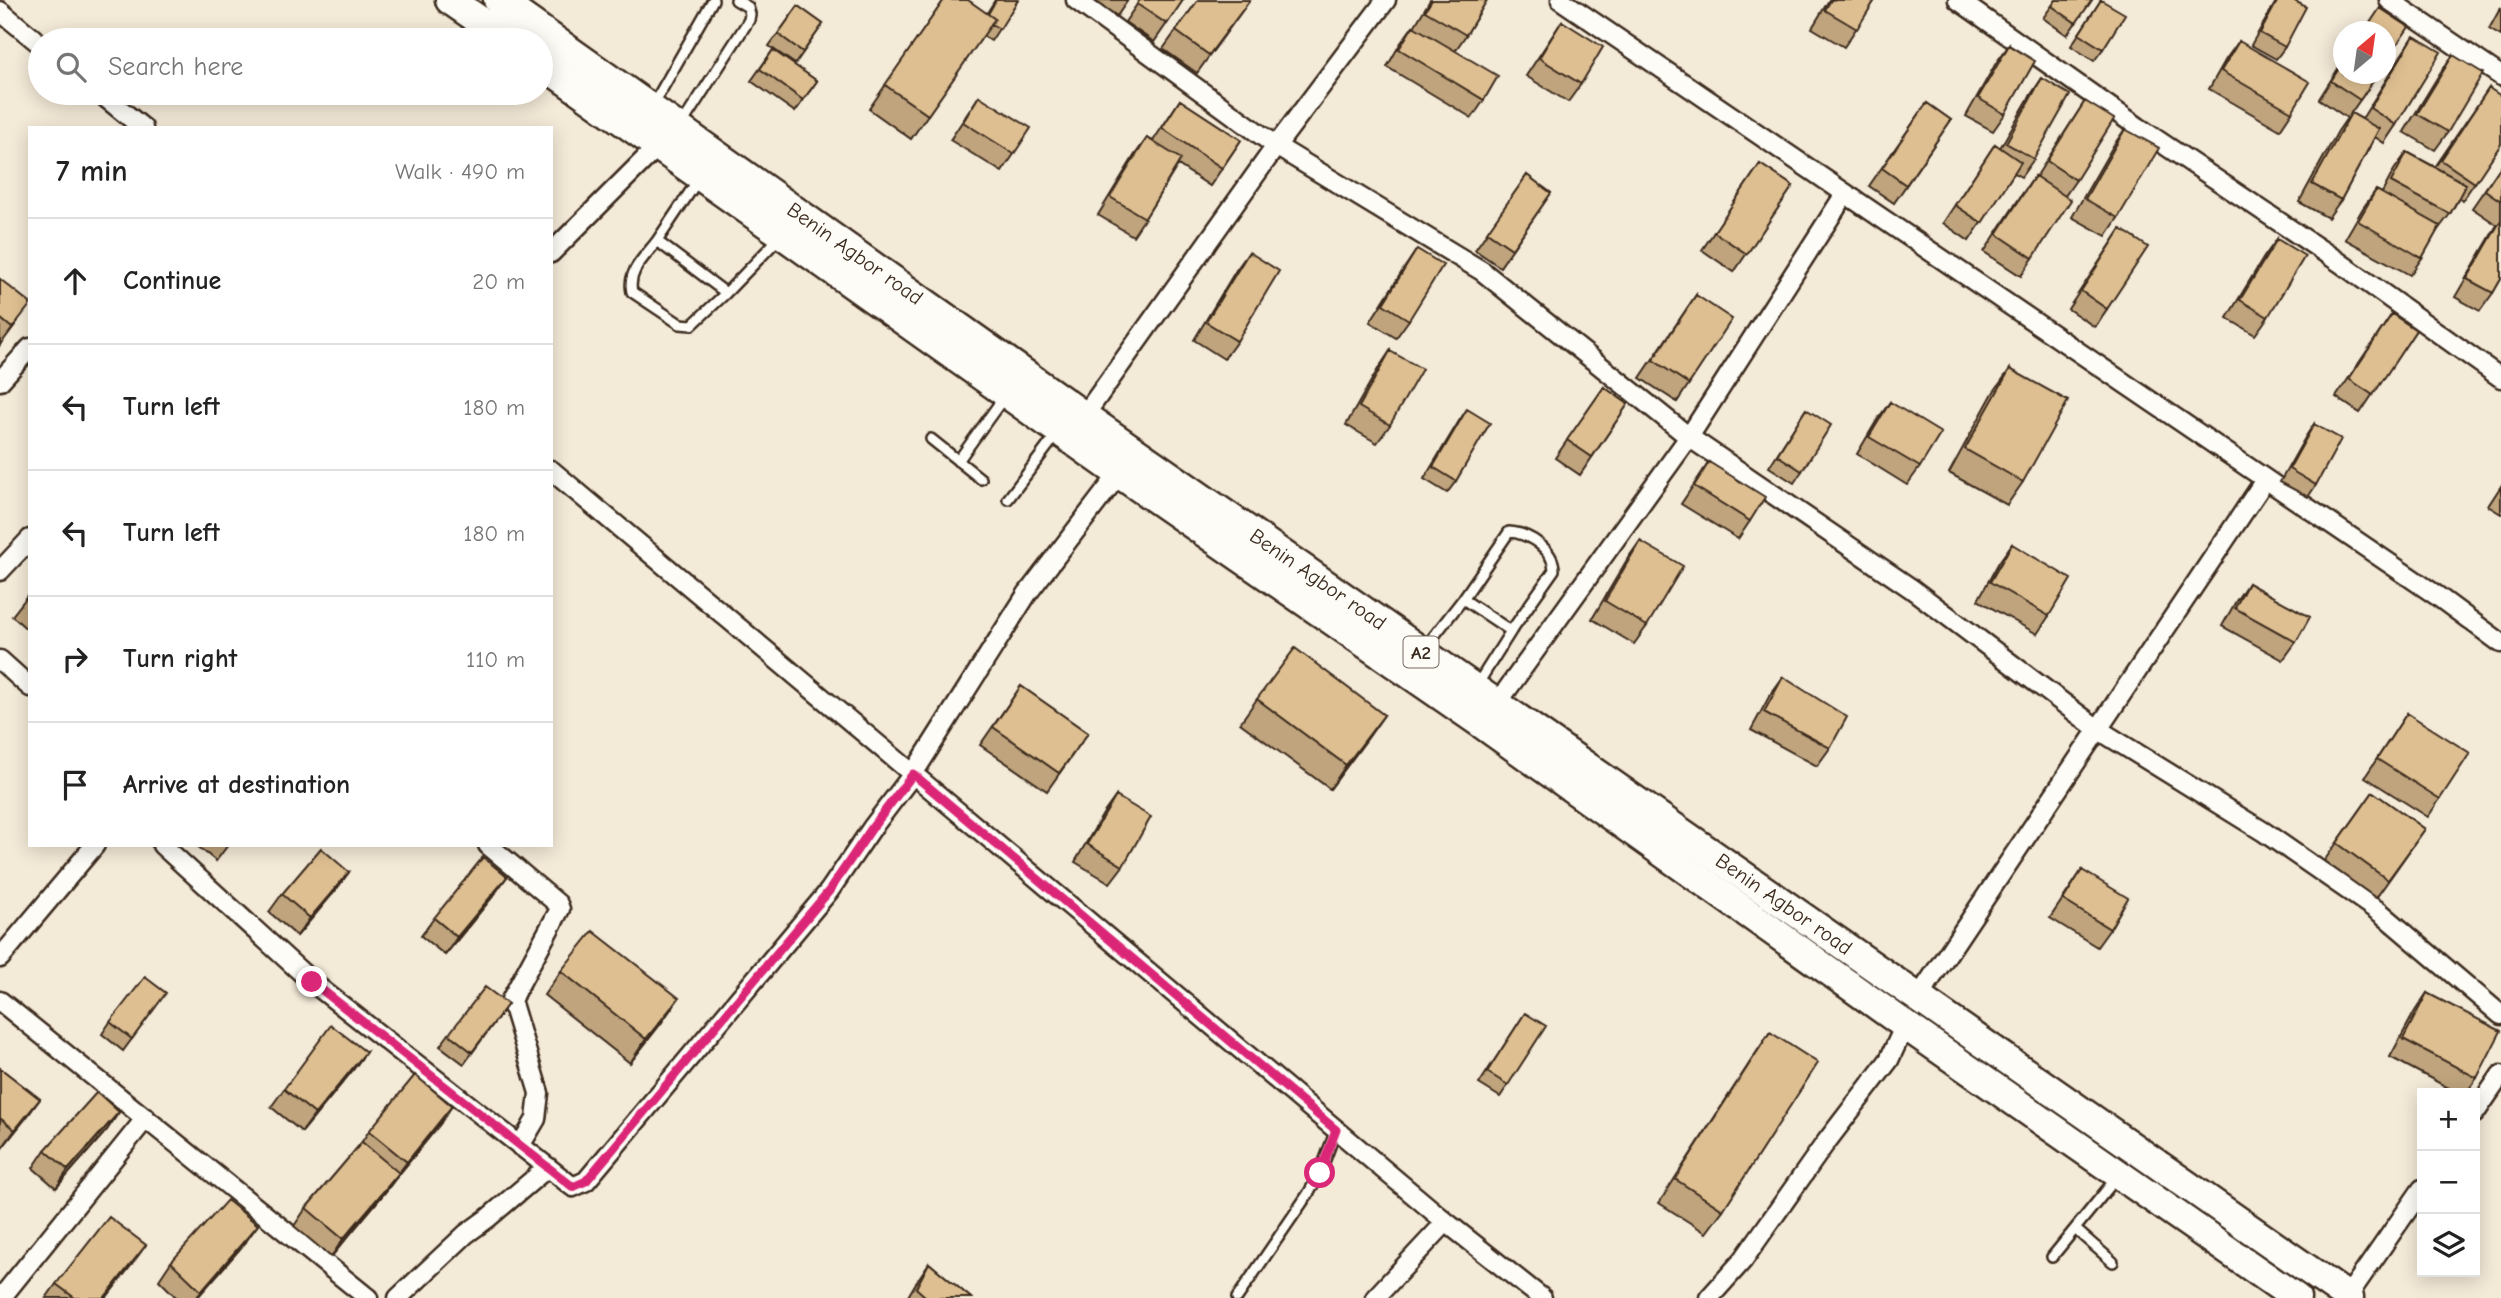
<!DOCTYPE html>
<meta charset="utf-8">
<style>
:root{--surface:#fff;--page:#f6f6f6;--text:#222;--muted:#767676;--line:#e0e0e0}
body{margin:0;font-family:"Comic Neue",sans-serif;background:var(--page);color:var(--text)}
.controls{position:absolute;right:21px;bottom:21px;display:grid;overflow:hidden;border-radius:0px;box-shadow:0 4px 18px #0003}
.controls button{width:63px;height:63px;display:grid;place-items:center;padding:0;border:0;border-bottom:2px solid var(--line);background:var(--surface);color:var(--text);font:35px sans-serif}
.compass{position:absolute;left:2333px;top:21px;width:63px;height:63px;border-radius:50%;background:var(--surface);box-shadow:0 4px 18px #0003;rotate:29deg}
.stop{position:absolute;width:21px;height:21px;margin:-16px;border:5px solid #db2777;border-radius:50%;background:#fff}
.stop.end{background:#db2777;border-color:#fff;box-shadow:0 2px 7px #0008}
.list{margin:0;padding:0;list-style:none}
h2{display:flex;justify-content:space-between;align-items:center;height:91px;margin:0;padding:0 28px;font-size:30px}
h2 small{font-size:23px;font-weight:400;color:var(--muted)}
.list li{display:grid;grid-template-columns:46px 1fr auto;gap:21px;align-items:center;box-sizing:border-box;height:126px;padding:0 28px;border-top:2px solid var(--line)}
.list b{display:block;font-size:26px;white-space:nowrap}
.list em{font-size:23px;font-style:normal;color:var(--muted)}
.icon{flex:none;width:38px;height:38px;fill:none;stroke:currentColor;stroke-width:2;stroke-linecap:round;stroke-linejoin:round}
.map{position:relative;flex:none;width:2501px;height:1298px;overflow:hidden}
.search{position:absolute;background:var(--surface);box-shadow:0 4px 18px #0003;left:28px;top:28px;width:525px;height:77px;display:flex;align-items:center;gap:18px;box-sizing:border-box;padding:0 24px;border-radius:38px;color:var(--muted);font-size:26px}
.panel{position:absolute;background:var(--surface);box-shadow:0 4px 18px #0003;left:28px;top:126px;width:525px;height:721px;border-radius:0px}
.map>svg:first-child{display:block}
</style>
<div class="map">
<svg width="2501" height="1298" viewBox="0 0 2501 1298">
<rect width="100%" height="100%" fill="#f4ead8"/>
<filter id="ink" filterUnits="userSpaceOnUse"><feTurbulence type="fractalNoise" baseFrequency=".0143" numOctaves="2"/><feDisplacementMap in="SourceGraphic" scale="14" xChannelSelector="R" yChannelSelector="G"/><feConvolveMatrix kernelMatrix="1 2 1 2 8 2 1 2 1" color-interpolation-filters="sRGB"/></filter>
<g filter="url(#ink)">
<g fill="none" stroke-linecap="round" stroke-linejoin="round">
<g stroke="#3b2a1e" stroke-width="14">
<path id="service" d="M 653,105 L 713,0
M 682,124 L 749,20 L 750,14 L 748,7 L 736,0
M 698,180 L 657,241 L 726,293 L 780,237
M 657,241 C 645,257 627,271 632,292 L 680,324 L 692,325 L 726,293
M 931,439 L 981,479
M 958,461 L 1004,397
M 1008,499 L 1057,434
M 1463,599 L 1509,532 C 1528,533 1554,549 1554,570 L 1511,631
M 1424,649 L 1463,599 L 1511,631 L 1477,685
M 2075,1229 L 2113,1262
M 2052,1257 L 2118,1176
M 1237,1298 L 1308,1194 L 1320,1173 L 1336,1130"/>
</g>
<g stroke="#3b2a1e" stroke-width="23">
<path id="minor" d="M 1076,0 L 1276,146 L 1482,271 L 1689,437 L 1912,589 L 2099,730 L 2264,832 L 2381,913 L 2501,1015
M 1561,0 L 2436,595 L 2501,643
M 1958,0 L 2138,127 L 2339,262 L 2501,378
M 2389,0 L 2501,76
M 0,11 L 40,44
M 100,93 L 143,128
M 551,253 L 659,145
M 0,381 L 30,348
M 1084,416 L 1276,146 L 1386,0
M 551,470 L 913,774 L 1027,594 L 1125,466
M 0,571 L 30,539
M 0,660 L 30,687
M 1496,705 L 1689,437 L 1845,194
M 162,845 L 312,982 L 573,1187 L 586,1181 L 829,891 L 872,828 L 913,774 L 1446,1222 L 1542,1298
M 488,845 L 558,904 L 560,909 L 511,1000 L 539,1093 L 536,1119 L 520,1146
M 0,958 L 95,845
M 1918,998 L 2265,480
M 0,1001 L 368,1298
M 2475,1113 L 2501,1075
M 2347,1297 L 2422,1189
M 1,1298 L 146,1118
M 398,1298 L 466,1234 L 488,1218 L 548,1167
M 1375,1298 L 1446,1222
M 1709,1298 L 1743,1260 L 1824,1145 L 1889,1060 L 1905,1025"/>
</g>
<g stroke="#3b2a1e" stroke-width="33">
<g id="trunk">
<path d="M 450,0 L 508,40"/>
<path id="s1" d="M 498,0 L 1084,416 L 2349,1298"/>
<path d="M 541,63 L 1120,474 L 1482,724 L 1905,1025 L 2296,1298"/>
</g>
</g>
<use href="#service" stroke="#fdfcf7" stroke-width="9"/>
<use href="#minor" stroke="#fdfcf7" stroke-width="18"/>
<use href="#trunk" stroke="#fdfcf7" stroke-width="28"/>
</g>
<path fill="#bfa47d" stroke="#3b2a1e" stroke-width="2" d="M 944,0 L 987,13 L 995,0 L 1018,0 L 991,41 L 983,36 L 911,139 L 869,109 Z
M 1094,0 L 1128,0 L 1117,16 Z
M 1140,0 L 1183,0 L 1154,42 L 1125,22 Z
M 1198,0 L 1250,0 L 1197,73 L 1163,49 Z
M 1430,0 L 1487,0 L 1466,35 L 1455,51 L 1484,100 L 1472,118 L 1387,67 L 1400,44 L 1413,26 L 1414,27 Z
M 1829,0 L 1875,0 L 1844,47 L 1812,28 Z
M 2056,0 L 2092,0 L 2067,35 L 2043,18 Z
M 2101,0 L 2103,49 L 2094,61 L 2071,46 Z
M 2277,0 L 2293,0 L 2285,47 L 2276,59 L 2251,45 Z
M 798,6 L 823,24 L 795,64 L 769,46 Z
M 2501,7 L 2501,36 L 2489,29 Z
M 1562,21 L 1581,84 L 1568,102 L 1526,76 Z
M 2414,36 L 2396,125 L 2384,143 L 2375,137 L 2341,200 L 2328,218 L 2299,202 L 2338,131 L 2347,118 L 2319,99 L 2343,61 L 2378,74 L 2351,113 L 2362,119 L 2402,54 Z
M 2239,41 L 2292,112 L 2280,130 L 2209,89 L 2226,59 Z
M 2009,45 L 2005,114 L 1993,131 L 1966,116 L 1996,63 Z
M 773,50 L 817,81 L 795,112 L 751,81 Z
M 2453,55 L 2448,132 L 2435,150 L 2404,132 L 2440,73 Z
M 2042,78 L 2034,159 L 2021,177 L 2014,173 L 1969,241 L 1943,223 L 1995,144 L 2000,148 L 2030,96 Z
M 2489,88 L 2501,144 L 2462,201 L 2459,198 L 2450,214 L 2437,231 L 2422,258 L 2410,275 L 2345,239 L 2363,208 L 2376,190 L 2382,193 L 2394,170 L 2407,152 L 2435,167 Z
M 979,96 L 1014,154 L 1002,172 L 950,140 Z
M 1180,100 L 1241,140 L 1210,186 L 1178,165 L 1145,218 L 1133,236 L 1098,215 L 1134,156 L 1147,138 L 1153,141 Z
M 2085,101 L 2076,180 L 2065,196 L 2033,258 L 2021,276 L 1984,252 L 2022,194 L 2035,176 L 2036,177 Z
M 1927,103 L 1951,120 L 1894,203 L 1869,186 Z
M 2125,129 L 2118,218 L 2106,236 L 2072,217 L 2113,146 Z
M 1760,164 L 1793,186 L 1734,272 L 1702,250 Z
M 2501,166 L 2501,279 L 2493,293 L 2480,311 L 2455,297 L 2497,225 L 2472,208 Z
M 1527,175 L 1551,193 L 1500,267 L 1475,250 Z
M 2121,229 L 2107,309 L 2095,327 L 2068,309 Z
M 2277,239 L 2268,317 L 2255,335 L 2227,318 L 2264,257 Z
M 1417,249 L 1409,320 L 1396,338 L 1370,322 L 1405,267 Z
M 1249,252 L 1237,341 L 1224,359 L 1194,340 L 1236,270 Z
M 0,279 L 18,321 L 0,345 Z
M 1696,295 L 1689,384 L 1677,402 L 1640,378 Z
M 2392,314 L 2416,330 L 2360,413 L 2336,397 Z
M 1390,351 L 1390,425 L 1377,443 L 1346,425 L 1378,369 Z
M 2010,369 L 2023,482 L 2007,505 L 1949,473 L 1993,393 Z
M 1604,387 L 1628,404 L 1580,475 L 1555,458 Z
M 1890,402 L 1920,467 L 1907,485 L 1857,454 L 1877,420 Z
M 1467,409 L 1456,481 L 1447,493 L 1424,479 L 1459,421 Z
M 1806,409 L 1802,471 L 1794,483 L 1769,467 Z
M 2314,424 L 2316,485 L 2308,497 L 2280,482 L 2306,436 Z
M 1709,462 L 1750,521 L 1738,539 L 1681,504 Z
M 2501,486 L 2501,514 L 2488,506 Z
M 1640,541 L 1647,626 L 1634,644 L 1592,619 L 1628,558 Z
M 2012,544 L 2049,616 L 2037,634 L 1978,600 L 1999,562 Z
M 2248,583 L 2296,642 L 2283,660 L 2222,626 L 2236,601 Z
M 30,593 L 30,632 L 12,616 Z
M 1783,677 L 1830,748 L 1817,766 L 1751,730 L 1770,695 Z
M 1021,686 L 1088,733 L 1047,791 L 980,745 Z
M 1257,699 L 1384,715 L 1330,789 L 1240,723 Z
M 2407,713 L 2440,799 L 2428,817 L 2365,777 Z
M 2373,792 L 2425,829 L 2376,898 L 2324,861 Z
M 1116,796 L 1123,866 L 1110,883 L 1075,862 L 1103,814 Z
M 196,845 L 228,845 L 216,861 Z
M 2082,870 L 2110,929 L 2097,947 L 2050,918 Z
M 349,872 L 336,890 L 297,936 L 269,912 L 282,894 Z
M 494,895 L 445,955 L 421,936 L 434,918 Z
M 561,971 L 662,1022 L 630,1063 L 544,995 Z
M 2427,993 L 2477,1078 L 2466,1093 L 2458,1093 L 2390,1057 L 2415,1011 Z
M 508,1004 L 464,1064 L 440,1046 L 449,1034 Z
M 157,1005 L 123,1051 L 102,1034 L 110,1022 Z
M 1525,1013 L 1508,1085 L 1500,1097 L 1479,1084 Z
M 1770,1032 L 1723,1210 L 1706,1233 L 1659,1203 L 1754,1056 Z
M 366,1052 L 353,1070 L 302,1132 L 271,1107 L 284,1089 Z
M 0,1068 L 40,1099 L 2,1148 L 0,1146 Z
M 119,1112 L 107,1130 L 56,1188 L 33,1168 L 45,1150 Z
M 440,1124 L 396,1178 L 386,1191 L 331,1257 L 294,1226 L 306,1208 L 359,1146 L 369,1131 Z
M 245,1243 L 197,1298 L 177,1298 L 159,1280 L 171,1262 Z
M 133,1263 L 106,1298 L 46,1298 L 56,1284 Z
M 929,1263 L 971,1298 L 907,1298 L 917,1281 Z"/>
<path fill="#9b8666" stroke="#3b2a1e" stroke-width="2" d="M 1384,715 L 1368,738 L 1330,789 L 1346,765 Z
M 349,872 L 336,890 L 297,936 L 310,918 Z
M 507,877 L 494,895 L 445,955 L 457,937 Z
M 679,998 L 662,1022 L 630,1063 L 646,1039 Z
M 366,1052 L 353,1070 L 302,1132 L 315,1114 Z
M 40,1099 L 27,1117 L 2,1148 L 15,1130 Z
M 452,1106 L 440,1124 L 396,1178 L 386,1191 L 331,1257 L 343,1239 L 397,1175 L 407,1162 Z
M 119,1112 L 107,1130 L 56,1188 L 68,1170 Z
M 258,1225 L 245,1243 L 197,1298 L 196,1298 Z
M 146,1245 L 133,1263 L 106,1298 L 104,1298 Z"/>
<path fill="#debf91" stroke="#3b2a1e" stroke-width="2" d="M 944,0 L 968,0 L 995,19 L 928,115 L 885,85 Z
M 996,0 L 1018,0 L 1000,29 L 991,24 L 995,19 L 988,14 Z
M 1140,0 L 1183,0 L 1167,24 L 1137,4 Z
M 1198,0 L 1250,0 L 1209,55 L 1176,31 Z
M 1432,0 L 1487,0 L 1466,35 L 1425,11 Z
M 1831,0 L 1875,0 L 1857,29 L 1825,10 Z
M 2056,0 L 2092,0 L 2076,23 L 2052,6 Z
M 2101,0 L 2125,14 L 2103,49 L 2079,34 Z
M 2278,0 L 2293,0 L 2306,7 L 2285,47 L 2260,33 Z
M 798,6 L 823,24 L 803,52 L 778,34 Z
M 2380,8 L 2409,27 L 2385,62 L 2385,32 L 2364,32 Z
M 1562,21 L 1603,47 L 1581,84 L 1539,58 Z
M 1413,26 L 1498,76 L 1484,100 L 1399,49 Z
M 2414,36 L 2441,52 L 2396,125 L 2370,108 Z
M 2239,41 L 2310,82 L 2292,112 L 2221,71 Z
M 2009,45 L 2035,61 L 2005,114 L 1978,98 Z
M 773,50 L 817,81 L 803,100 L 760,69 Z
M 2453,55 L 2483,73 L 2448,132 L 2417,114 Z
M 2343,62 L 2343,74 L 2378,74 L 2360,100 L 2331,81 Z
M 2042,78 L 2070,95 L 2034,159 L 2006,143 Z
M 2489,88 L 2501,96 L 2501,144 L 2475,183 L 2441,160 Z
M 979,96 L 1031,128 L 1014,154 L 963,122 Z
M 1180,100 L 1241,140 L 1222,168 L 1162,128 Z
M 2085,101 L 2114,119 L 2076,180 L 2047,161 Z
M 1927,103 L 1951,120 L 1906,185 L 1882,168 Z
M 2351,113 L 2379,129 L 2341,200 L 2312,184 Z
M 2125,129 L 2159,148 L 2118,218 L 2085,199 Z
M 1147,138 L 1181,159 L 1145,218 L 1110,197 Z
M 1995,144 L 2021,162 L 1982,223 L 1955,205 Z
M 2407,152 L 2466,184 L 2450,214 L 2391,182 Z
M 1760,164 L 1793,186 L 1747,254 L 1714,232 Z
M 2501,166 L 2501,201 L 2485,190 Z
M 1527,175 L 1551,193 L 1512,249 L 1487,232 Z
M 2035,176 L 2071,200 L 2033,258 L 1997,234 Z
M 2376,190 L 2440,226 L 2422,258 L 2358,221 Z
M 2501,220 L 2501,279 L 2493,293 L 2467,279 Z
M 2121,229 L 2148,247 L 2107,309 L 2081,291 Z
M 2277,239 L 2305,256 L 2268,317 L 2240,300 Z
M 1417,249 L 1443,265 L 1409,320 L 1383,304 Z
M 1249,252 L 1279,271 L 1237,341 L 1206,322 Z
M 0,279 L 30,303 L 30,305 L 12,328 L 0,318 Z
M 1696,295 L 1732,319 L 1689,384 L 1653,360 Z
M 2392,314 L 2416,330 L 2373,395 L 2349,379 Z
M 1390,351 L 1422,369 L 1390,425 L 1359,407 Z
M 2010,369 L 2068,401 L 2023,482 L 1965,449 Z
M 1604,387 L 1628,404 L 1592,457 L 1567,440 Z
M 1890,402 L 1941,433 L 1920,467 L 1869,437 Z
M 1467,409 L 1490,423 L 1456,481 L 1433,467 Z
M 1806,409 L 1831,425 L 1802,471 L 1777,455 Z
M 2314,424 L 2341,439 L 2316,485 L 2289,469 Z
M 1709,462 L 1765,497 L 1750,521 L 1694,486 Z
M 1640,541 L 1683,566 L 1647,626 L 1605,601 Z
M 2012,544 L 2071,579 L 2049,616 L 1990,582 Z
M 2248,583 L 2310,617 L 2296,642 L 2235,608 Z
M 30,593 L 30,603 L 25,598 Z
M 1295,648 L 1384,715 L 1346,765 L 1257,699 Z
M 1783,677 L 1847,717 L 1830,748 L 1764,712 Z
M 1021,686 L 1088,733 L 1059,773 L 993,727 Z
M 2407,713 L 2470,753 L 2440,799 L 2377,759 Z
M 2373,792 L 2425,829 L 2388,880 L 2337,843 Z
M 1116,796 L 1151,817 L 1123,866 L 1087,844 Z
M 321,848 L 349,872 L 310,918 L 282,894 Z
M 483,857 L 507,877 L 457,937 L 434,918 Z
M 2082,870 L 2128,898 L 2110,929 L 2063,900 Z
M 593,931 L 679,998 L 646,1039 L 561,971 Z
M 145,977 L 166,993 L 132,1039 L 110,1022 Z
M 485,987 L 508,1004 L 472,1052 L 449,1034 Z
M 2427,993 L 2501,1031 L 2477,1078 L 2403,1039 Z
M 1525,1013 L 1546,1026 L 1508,1085 L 1487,1072 Z
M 331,1025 L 366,1052 L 315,1114 L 284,1089 Z
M 1770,1032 L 1818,1063 L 1723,1210 L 1675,1179 Z
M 0,1068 L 40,1099 L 15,1130 L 0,1118 Z
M 415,1075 L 452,1106 L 407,1162 L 369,1131 Z
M 97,1092 L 119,1112 L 68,1170 L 45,1150 Z
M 362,1142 L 399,1173 L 343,1239 L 306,1208 Z
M 227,1200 L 258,1225 L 201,1291 L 171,1262 Z
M 109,1217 L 146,1245 L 104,1298 L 75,1298 L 56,1284 Z
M 929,1263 L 971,1298 L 927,1298 L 916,1288 Z"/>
</g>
<g fill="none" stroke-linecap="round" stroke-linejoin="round" filter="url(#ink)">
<path stroke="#db2777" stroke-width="9" d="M 312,982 L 573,1187 L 586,1181 L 829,891 L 872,828 L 913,774 L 1336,1130 L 1320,1173"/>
</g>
<g text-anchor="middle" stroke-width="7" stroke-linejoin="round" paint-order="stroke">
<rect fill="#fdfcf7" stroke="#75695f" stroke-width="2" x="1403.5" y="636.5" width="35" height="31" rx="5"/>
<g font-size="19" font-weight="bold" fill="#3b2a1e">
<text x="1421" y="659">A2</text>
</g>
<g font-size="21" fill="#3b2a1e" stroke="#fdfcf7">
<text dy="7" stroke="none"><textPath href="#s1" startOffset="438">Benin Agbor road</textPath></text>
<text dy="7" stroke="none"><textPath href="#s1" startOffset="1004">Benin Agbor road</textPath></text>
<text dy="7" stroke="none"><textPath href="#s1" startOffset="1572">Benin Agbor road</textPath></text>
</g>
</g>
</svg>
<div class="controls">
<button>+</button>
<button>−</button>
<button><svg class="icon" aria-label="layers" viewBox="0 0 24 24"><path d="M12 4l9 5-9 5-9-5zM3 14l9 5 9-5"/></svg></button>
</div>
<svg class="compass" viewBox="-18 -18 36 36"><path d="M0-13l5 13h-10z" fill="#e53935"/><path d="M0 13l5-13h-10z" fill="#767676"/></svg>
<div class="stop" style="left:1320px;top:1173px"></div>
<div class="stop end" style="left:312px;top:982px"></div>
<div class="search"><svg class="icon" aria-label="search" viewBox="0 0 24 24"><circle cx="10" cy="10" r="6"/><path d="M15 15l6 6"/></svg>Search here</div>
<section class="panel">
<h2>7 min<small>Walk · 490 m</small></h2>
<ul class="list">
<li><svg class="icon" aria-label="ahead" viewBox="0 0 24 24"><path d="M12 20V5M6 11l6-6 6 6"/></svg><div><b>Continue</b></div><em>20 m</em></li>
<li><svg class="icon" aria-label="left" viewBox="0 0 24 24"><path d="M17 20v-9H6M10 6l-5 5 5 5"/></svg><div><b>Turn left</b></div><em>180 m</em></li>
<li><svg class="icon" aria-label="left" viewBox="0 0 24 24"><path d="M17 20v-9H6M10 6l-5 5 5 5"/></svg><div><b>Turn left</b></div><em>180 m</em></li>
<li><svg class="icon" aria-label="right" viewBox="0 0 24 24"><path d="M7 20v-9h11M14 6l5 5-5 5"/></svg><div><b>Turn right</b></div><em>110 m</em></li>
<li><svg class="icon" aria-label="arrive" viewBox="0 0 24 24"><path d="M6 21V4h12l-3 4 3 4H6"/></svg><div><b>Arrive at destination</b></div></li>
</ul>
</section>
</div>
